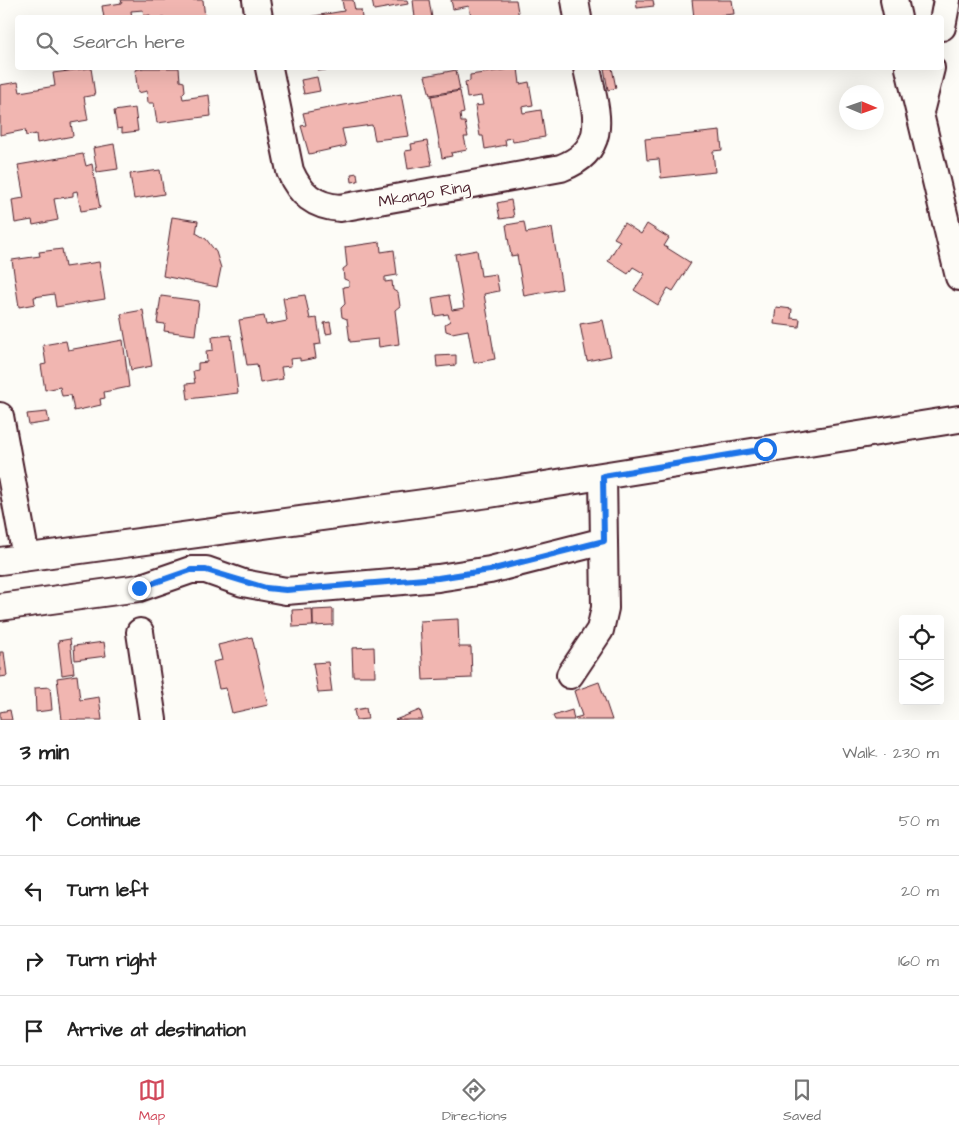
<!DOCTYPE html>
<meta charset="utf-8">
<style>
:root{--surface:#fff;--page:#f6f6f6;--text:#222;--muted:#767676;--line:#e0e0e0;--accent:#d1495b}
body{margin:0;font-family:"Architects Daughter",sans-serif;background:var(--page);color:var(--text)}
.controls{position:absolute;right:15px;bottom:15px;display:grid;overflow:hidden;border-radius:5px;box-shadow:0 5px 20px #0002}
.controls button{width:45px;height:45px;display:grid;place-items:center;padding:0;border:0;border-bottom:1px solid var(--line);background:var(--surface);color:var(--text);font:25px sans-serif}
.compass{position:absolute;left:839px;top:85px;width:45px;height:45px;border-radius:50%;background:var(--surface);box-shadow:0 5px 20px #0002;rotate:92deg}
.stop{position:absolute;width:15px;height:15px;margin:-11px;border:4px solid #1a73e8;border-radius:50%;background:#fff}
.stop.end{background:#1a73e8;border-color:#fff;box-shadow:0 1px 5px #0008}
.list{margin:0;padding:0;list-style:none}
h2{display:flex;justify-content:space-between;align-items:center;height:65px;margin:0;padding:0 20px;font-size:21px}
h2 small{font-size:16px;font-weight:400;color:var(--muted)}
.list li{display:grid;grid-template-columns:32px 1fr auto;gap:15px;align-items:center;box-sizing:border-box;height:70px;padding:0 20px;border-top:1px solid var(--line)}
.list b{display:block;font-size:19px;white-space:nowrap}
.list em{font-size:16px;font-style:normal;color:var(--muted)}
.icon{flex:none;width:28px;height:28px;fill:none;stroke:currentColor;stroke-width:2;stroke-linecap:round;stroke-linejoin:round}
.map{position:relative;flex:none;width:959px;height:720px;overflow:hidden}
.search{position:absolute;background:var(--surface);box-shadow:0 5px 20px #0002;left:15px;right:15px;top:15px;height:55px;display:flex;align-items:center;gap:12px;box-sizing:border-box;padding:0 18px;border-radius:5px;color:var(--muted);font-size:19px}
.sheet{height:345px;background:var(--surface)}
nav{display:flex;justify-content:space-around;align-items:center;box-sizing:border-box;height:70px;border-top:1px solid var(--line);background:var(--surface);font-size:14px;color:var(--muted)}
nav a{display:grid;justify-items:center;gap:2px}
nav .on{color:var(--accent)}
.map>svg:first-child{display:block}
</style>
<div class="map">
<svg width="959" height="720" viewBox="0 0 959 720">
<rect width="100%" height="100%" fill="#fdfcf7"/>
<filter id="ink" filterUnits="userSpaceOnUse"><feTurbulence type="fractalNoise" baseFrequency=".02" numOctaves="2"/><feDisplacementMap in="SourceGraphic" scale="10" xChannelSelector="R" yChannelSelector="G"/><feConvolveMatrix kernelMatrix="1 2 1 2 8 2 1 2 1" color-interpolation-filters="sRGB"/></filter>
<g filter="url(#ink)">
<path fill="#f1b6b1" stroke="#4a1f2b" d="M 121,0 L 203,0 L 205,18 L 151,18 L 150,15 L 144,16 L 143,10 L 131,11 L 132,18 L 104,18 L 102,6 L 122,3 Z
M 342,0 L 353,0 L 355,10 L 361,10 L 362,18 L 302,18 L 344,11 Z
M 372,0 L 407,0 L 408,4 L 374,10 Z
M 413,0 L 429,0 L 432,18 L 415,18 Z
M 451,0 L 516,0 L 519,18 L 471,18 L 469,6 L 453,9 Z
M 636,0 L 653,0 L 654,6 L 637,8 Z
M 692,0 L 732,0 L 734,14 L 694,18 Z
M 91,68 L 95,95 L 84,97 L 88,120 L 71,123 L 73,136 L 37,143 L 36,134 L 26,136 L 25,130 L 0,135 L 0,85 L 18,82 L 20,92 L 55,86 L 53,73 Z
M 144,68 L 179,68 L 180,81 L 184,82 L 185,91 L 182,94 L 183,99 L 209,95 L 211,116 L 157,123 L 154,103 L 148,103 L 147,91 L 138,93 L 135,70 Z
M 318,68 L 342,68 L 318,71 Z
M 518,68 L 520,84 L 529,82 L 533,105 L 522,107 L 523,113 L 541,110 L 545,137 L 513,142 L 512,138 L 505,139 L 506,145 L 485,149 L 483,136 L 480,136 L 475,106 L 483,105 L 481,96 L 467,98 L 465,82 L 470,81 L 470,75 Z
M 604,68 L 612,68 L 616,88 L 608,90 Z
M 456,70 L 460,90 L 430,95 L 425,76 Z
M 317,77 L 320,91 L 304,94 L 301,80 Z
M 460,91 L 464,113 L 460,114 L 461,122 L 465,122 L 468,137 L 464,137 L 467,150 L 451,153 L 452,156 L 442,158 L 431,96 Z
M 401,94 L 409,136 L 375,140 L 372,125 L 342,129 L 346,146 L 309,154 L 301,126 L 306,125 L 303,113 Z
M 135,108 L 138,131 L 122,133 L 122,128 L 117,129 L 114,111 Z
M 720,131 L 722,150 L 713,151 L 715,172 L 661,178 L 659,159 L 647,160 L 645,139 Z
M 427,141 L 432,165 L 408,169 L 405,151 L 412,150 L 411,144 Z
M 114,144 L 118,169 L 97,172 L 93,148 Z
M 83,154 L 86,166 L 92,164 L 100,208 L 81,211 L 77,191 L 73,192 L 73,196 L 54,199 L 58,220 L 33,225 L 32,220 L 15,223 L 12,200 L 24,198 L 18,165 Z
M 160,170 L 164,194 L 134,199 L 130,174 Z
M 357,173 L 358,181 L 352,182 L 351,174 Z
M 511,200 L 514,217 L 500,219 L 497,203 Z
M 172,217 L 198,221 L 196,233 L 206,239 L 216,252 L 221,268 L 217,287 L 163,276 Z
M 524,222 L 526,233 L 552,228 L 562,289 L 524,296 L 517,255 L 511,256 L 506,225 Z
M 624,223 L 641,234 L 647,224 L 669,238 L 664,246 L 691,263 L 673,291 L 668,288 L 658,305 L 634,290 L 645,274 L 633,267 L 628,274 L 608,261 L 620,241 L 614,238 Z
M 380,242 L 381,252 L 394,250 L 397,275 L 385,277 L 385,282 L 392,281 L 393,290 L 398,293 L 400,306 L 395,310 L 399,344 L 379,347 L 378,339 L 350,342 L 347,319 L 342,317 L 341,308 L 345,304 L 343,287 L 349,286 L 349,281 L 344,279 L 343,269 L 347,266 L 345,247 Z
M 62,249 L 65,267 L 99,262 L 105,299 L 56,307 L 54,294 L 34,297 L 35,304 L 19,307 L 12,260 L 40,256 L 39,252 Z
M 477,250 L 481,276 L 496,274 L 499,291 L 484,294 L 495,359 L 474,363 L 468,330 L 452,333 L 446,331 L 445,324 L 450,321 L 448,314 L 435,316 L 432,298 L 449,295 L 452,310 L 464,308 L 455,254 Z
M 305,295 L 310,319 L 317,318 L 321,344 L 314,345 L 316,358 L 300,361 L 300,358 L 290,359 L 291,366 L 281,367 L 283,379 L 260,383 L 257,364 L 247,365 L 239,320 L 264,316 L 266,325 L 287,321 L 283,298 Z
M 161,296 L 199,301 L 195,335 L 164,331 L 165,324 L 157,323 Z
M 776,307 L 792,309 L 791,318 L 800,319 L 799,327 L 774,324 Z
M 143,310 L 152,366 L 131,370 L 121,314 Z
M 603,320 L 611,356 L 587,361 L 580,324 Z
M 330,322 L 332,333 L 326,334 L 324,323 Z
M 231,335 L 238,393 L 188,399 L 186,384 L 195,383 L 193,371 L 198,370 L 198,363 L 207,362 L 206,351 L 213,350 L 212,337 Z
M 123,340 L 129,387 L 104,392 L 105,398 L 100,399 L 101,405 L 74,411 L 71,395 L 62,396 L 60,387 L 45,390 L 41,365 L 46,364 L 43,345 L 66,341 L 68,350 Z
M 456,355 L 456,365 L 437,367 L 436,356 Z
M 47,412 L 49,422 L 29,425 L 27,414 Z
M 312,609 L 313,626 L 293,627 L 292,610 Z
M 333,609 L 333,625 L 313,626 L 313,610 Z
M 458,619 L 459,647 L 471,647 L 472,678 L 423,680 L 420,621 Z
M 252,637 L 268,705 L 232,713 L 226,688 L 219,689 L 213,662 L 222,660 L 218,645 Z
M 70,639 L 74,673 L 62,675 L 58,641 Z
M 104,642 L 106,656 L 75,660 L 74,646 Z
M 374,647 L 375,676 L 353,676 L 352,648 Z
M 0,652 L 4,652 L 7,676 L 0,677 Z
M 328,662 L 332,692 L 318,693 L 313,663 Z
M 77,675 L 80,700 L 99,697 L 102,720 L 62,720 L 57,678 Z
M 599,682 L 612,720 L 576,720 L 575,718 L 582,716 L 574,691 Z
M 50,687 L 52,710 L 36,712 L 35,688 Z
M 366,708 L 368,719 L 356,720 L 354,710 Z
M 10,710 L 12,720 L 0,720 L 0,712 Z
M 420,710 L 423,720 L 395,720 Z
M 572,710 L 574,720 L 555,720 L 553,716 Z"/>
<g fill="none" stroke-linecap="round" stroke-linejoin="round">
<g stroke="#4a1f2b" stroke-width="30">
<path id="minor" d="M 256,0 L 259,18
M 575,0 L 578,18
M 894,0 L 898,18
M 942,27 L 947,0
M 269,68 L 290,171 C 300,194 314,206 340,208 L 561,168 C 612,149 595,110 587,68
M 909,68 L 959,277
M 921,108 L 931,68
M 0,416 L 26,557
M 0,561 L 489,494 L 959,419
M 0,607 L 139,588 L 191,570 L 206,570 L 243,583 L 286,591 L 438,578 L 490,570 L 604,541
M 140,632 L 153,720
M 570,675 L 600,630 L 605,608 L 603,476"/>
</g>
<use href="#minor" stroke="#fdfcf7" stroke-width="26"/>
</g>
</g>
<g fill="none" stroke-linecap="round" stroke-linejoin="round" filter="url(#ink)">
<path stroke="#1a73e8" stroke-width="6" d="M 139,588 L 191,570 L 206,570 L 266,588 L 286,590 L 438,578 L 490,570 L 604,541 L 603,476 L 765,449"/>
</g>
<g text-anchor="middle" stroke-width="4" stroke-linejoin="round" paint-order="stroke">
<g font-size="16" fill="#4a1f2b" stroke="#fdfcf7">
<text transform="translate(424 193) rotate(-10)" y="6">Mkango Ring</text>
</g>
</g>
</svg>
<div class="controls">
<button><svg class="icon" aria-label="locate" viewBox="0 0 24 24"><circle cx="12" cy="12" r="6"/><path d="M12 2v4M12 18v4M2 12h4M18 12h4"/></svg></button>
<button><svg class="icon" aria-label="layers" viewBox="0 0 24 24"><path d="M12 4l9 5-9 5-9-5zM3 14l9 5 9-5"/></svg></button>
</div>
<svg class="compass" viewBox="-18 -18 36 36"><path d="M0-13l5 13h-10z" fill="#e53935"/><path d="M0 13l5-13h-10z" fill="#767676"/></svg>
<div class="stop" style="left:765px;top:449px"></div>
<div class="stop end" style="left:139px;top:588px"></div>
<div class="search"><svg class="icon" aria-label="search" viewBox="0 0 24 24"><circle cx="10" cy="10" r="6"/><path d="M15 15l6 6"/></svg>Search here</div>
</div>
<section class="sheet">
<h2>3 min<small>Walk · 230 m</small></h2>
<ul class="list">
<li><svg class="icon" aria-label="ahead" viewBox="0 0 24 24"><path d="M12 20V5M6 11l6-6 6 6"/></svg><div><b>Continue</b></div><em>50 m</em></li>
<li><svg class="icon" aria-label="left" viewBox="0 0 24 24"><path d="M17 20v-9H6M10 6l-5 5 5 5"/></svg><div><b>Turn left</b></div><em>20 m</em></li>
<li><svg class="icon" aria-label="right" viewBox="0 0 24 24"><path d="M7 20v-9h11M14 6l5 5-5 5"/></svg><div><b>Turn right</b></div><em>160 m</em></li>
<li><svg class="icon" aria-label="arrive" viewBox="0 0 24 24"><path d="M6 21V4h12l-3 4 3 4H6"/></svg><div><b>Arrive at destination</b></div></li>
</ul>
</section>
<nav>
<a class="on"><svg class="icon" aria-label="map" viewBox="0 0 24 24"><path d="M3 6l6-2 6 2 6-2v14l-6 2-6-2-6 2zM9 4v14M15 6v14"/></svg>Map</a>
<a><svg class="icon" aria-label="directions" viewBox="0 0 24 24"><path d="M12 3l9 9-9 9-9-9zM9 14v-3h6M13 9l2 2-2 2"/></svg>Directions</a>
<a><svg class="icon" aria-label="saved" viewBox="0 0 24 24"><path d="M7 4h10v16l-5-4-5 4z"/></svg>Saved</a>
</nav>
